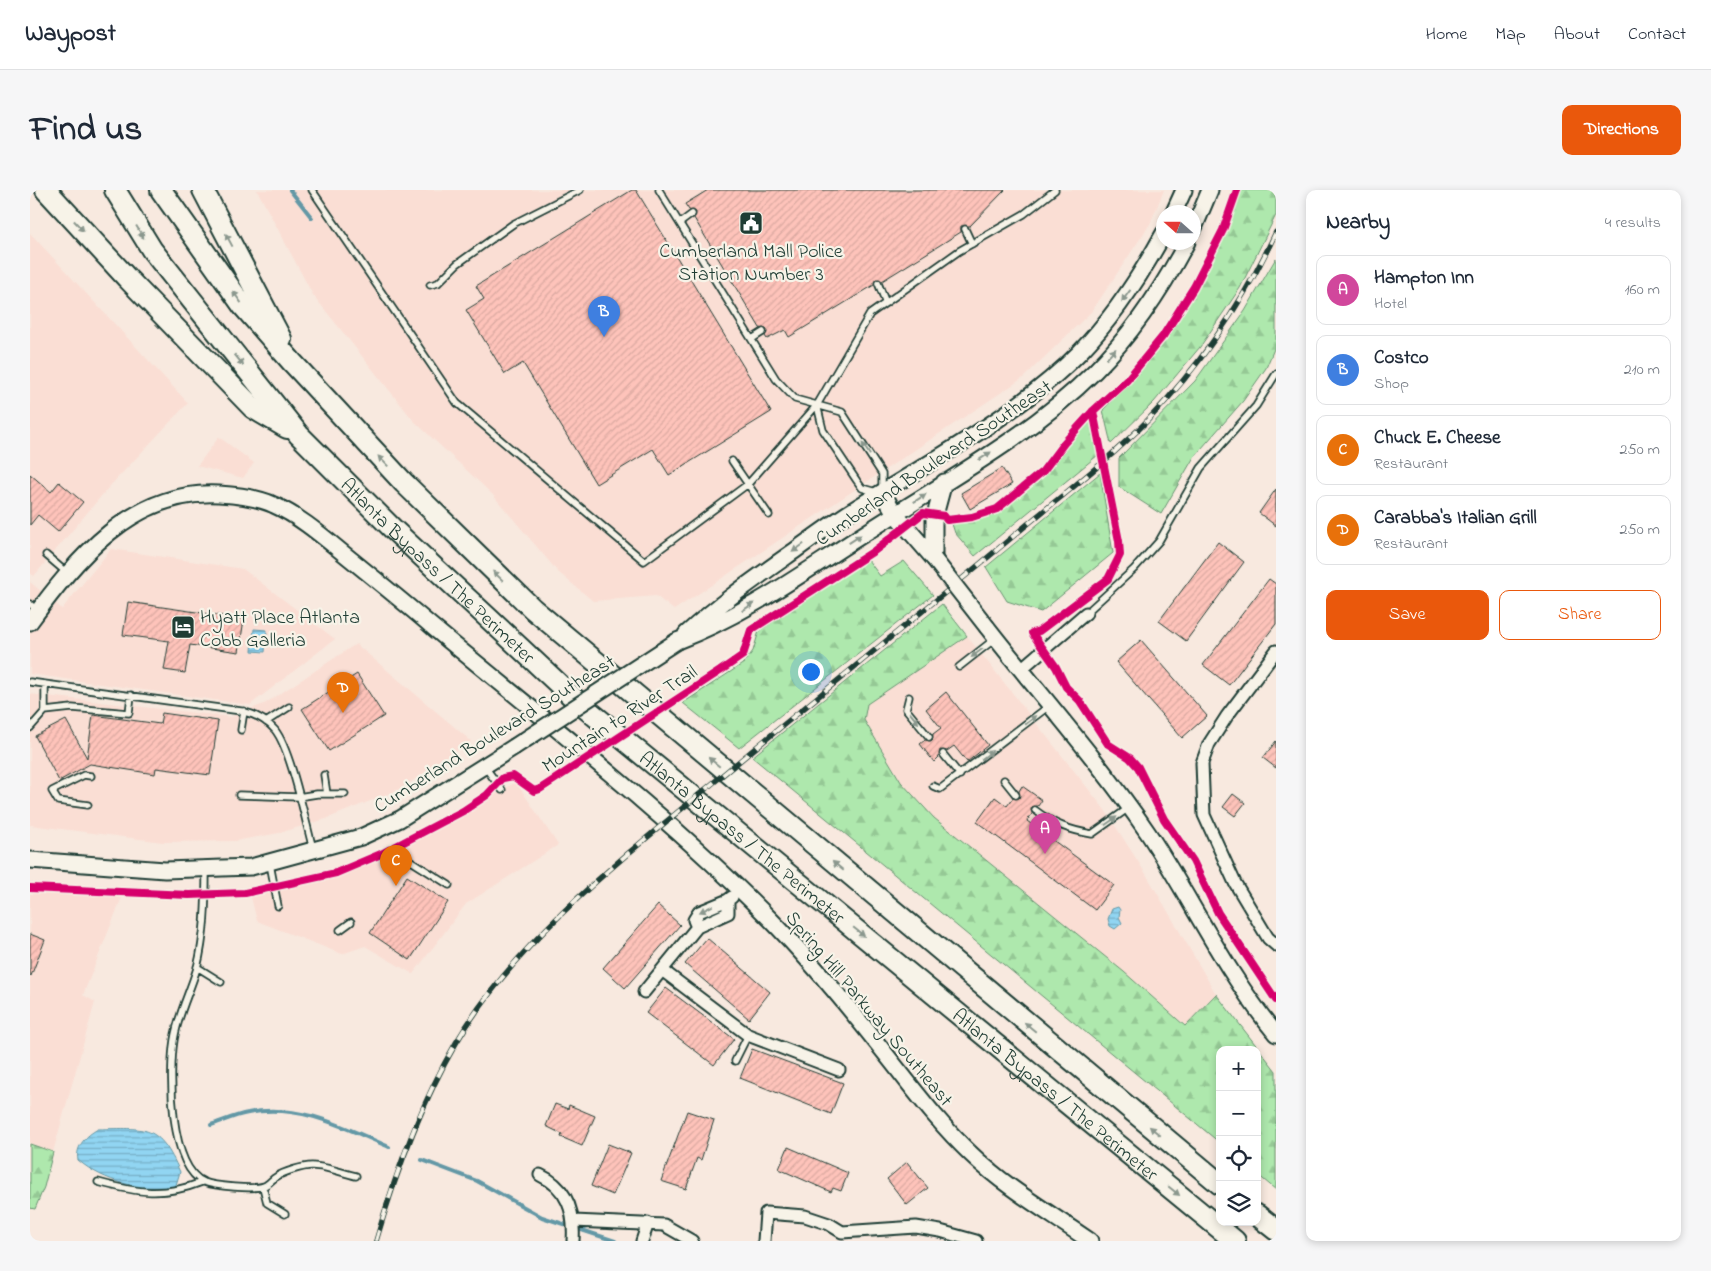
<!DOCTYPE html>
<meta charset="utf-8">
<style>
:root{--surface:#fff;--page:#f6f6f7;--text:#1f2937;--muted:#747a83;--line:#e0e1e3;--accent:#ea580c}
body{margin:0;font-family:"Indie Flower",sans-serif;background:var(--page);color:var(--text)}
.controls{position:absolute;right:15px;bottom:15px;display:grid;overflow:hidden;border-radius:10px;box-shadow:0 2px 8px #0003}
.controls button{width:45px;height:45px;display:grid;place-items:center;padding:0;border:0;border-bottom:1px solid var(--line);background:var(--surface);color:var(--text);font:25px sans-serif}
.compass{position:absolute;left:1126px;top:15px;width:45px;height:45px;border-radius:50%;background:var(--surface);box-shadow:0 2px 8px #0003;rotate:291deg}
.you{position:absolute;left:780px;top:481px;width:18px;height:18px;margin:-12px;border:4px solid #fff;border-radius:50%;background:#1a73e8;box-shadow:0 0 0 8px #1a73e833}
.badge{display:grid;place-items:center;width:32px;height:32px;border-radius:50%;background:var(--accent);color:#fff;font-size:16px;font-weight:700}
.pin{position:absolute;translate:-50% -41px;filter:drop-shadow(0 1px 2px #0008)}
.pin::after{content:'';position:absolute;top:26px;width:18px;height:15px;background:inherit;clip-path:polygon(0 0,100% 0,50% 100%)}
.list{margin:0;padding:0;list-style:none}
h2{display:flex;justify-content:space-between;align-items:center;height:65px;margin:0;padding:0 20px;font-size:21px}
h2 small{font-size:16px;font-weight:400;color:var(--muted)}
.list li{display:grid;grid-template-columns:32px 1fr auto;gap:15px;align-items:center;box-sizing:border-box;height:70px;margin:0 10px 10px;padding:0 10px;border:1px solid var(--line);border-radius:10px}
.list b{display:block;font-size:19px;white-space:nowrap}
.list p{margin:0;font-size:16px;white-space:nowrap;color:var(--muted)}
.list em{font-size:16px;font-style:normal;color:var(--muted)}
.actions{display:flex;gap:10px;padding:15px 20px}
.actions a{flex:1;padding:11px 0;border:1px solid var(--accent);border-radius:10px;text-align:center;font-size:18px;color:var(--accent)}
.actions .main{background:var(--accent);color:#fff}
.icon{flex:none;width:28px;height:28px;fill:none;stroke:currentColor;stroke-width:2;stroke-linecap:round;stroke-linejoin:round}
.map{position:relative;flex:none;width:1246px;height:1051px;overflow:hidden;border-radius:10px}
header{display:flex;align-items:center;gap:30px;box-sizing:border-box;height:70px;padding:0 25px;background:var(--surface);border-bottom:1px solid var(--line)}
header strong{font-size:24px}
nav{display:flex;gap:28px;margin-inline-start:auto;font-size:18px}
.intro{display:flex;align-items:center;justify-content:space-between;box-sizing:border-box;height:120px;padding:0 30px}
h1{margin:0;font-size:35px}
.button{padding:12px 22px;border-radius:10px;background:var(--accent);color:#fff;font-size:18px;font-weight:700}
main{display:flex;gap:30px;padding:0 30px}
aside{flex:1;background:var(--surface);border-radius:10px;box-shadow:0 2px 8px #0003}
.map>svg:first-child{display:block}
</style>
<header>
<strong>Waypost</strong>
<nav><a>Home</a><a>Map</a><a>About</a><a>Contact</a></nav>
</header>
<div class="intro"><h1>Find us</h1><a class="button">Directions</a></div>
<main>
<div class="map">
<svg width="1246" height="1051" viewBox="0 0 1246 1051">
<defs>
<pattern id="forest-firs" width="22" height="20" patternUnits="userSpaceOnUse" patternTransform="scale(1.25)"><rect width="22" height="20" fill="#aee8ad"/><path d="M5 1l3.5 6h-7zM16 11l3.5 6h-7z" fill="#95c895"/></pattern>
<pattern id="water-rules" width="6" height="5" patternUnits="userSpaceOnUse" patternTransform="scale(1.25)"><rect width="6" height="5" fill="#91d5f2"/><path d="M0 2.5h6" fill="none" stroke="#76aec5"/></pattern>
<pattern id="building-hatch" width="6" height="6" patternUnits="userSpaceOnUse" patternTransform="scale(1.25)"><rect width="6" height="6" fill="#fec3ba"/><path d="M-1 1l2-2M0 6l6-6M5 7l2-2" fill="none" stroke="#d9a8a0"/></pattern>
</defs>
<rect width="100%" height="100%" fill="#f8e9df"/>
<filter id="ink" filterUnits="userSpaceOnUse"><feTurbulence type="fractalNoise" baseFrequency=".02" numOctaves="2"/><feDisplacementMap in="SourceGraphic" scale="10" xChannelSelector="R" yChannelSelector="G"/><feConvolveMatrix kernelMatrix="1 2 1 2 8 2 1 2 1" color-interpolation-filters="sRGB"/></filter>
<g filter="url(#ink)">
<path fill="#faded4" d="M 227,0 L 1134,0 L 1120,34 L 1062,121 L 993,188 L 644,420 L 626,406 L 563,411 L 528,382 L 462,304 L 384,231 L 283,105 Z
M 0,43 L 158,213 L 78,298 L 4,386 L 0,383 Z
M 189,247 L 224,273 L 213,288 L 167,276 Z
M 81,359 L 213,379 L 305,449 L 220,515 L 0,484 L 0,392 L 32,419 Z
M 937,446 L 1075,620 L 1116,684 L 1186,804 L 1156,836 L 1094,782 L 904,628 L 871,592 L 834,530 L 837,514 Z
M 326,454 L 441,551 L 372,598 L 296,629 L 249,643 L 205,651 L 133,652 L 0,635 L 0,504 L 201,527 L 236,513 Z
M 486,592 L 528,655 L 436,714 L 383,784 L 335,756 L 312,764 L 227,731 L 221,707 L 314,684 L 375,657 Z
M 0,702 L 92,707 L 53,805 L 65,812 L 23,962 L 0,954 Z"/>
<path fill="url(#forest-firs)" stroke="#669270" d="M 1212,0 L 1246,0 L 1246,25 L 1210,98 L 1170,157 L 1124,212 L 1081,254 L 1073,220 C 1087,205 1102,191 1115,176 C 1154,128 1192,59 1212,0 Z
M 1246,68 L 1246,154 L 1236,178 L 1213,211 L 1164,267 L 1131,324 L 1089,297 L 1089,268 L 1165,191 L 1215,121 Z
M 1061,228 L 1068,265 L 945,366 L 925,343 L 922,334 C 931,332 943,332 952,328 C 1000,309 1028,264 1061,228 Z
M 1070,283 L 1083,363 L 1011,422 L 977,411 L 956,377 Z
M 838,370 L 850,386 L 874,371 L 903,405 L 709,558 L 653,513 L 714,473 L 723,461 L 729,441 Z
M 912,414 L 937,446 L 837,514 L 834,530 L 871,592 L 904,628 L 1094,782 L 1155,836 L 1186,804 L 1246,881 L 1246,1000 L 1227,984 L 1227,860 L 1190,860 L 1190,953 L 722,567 Z
M 0,954 L 23,962 L 14,997 L 5,1019 L 0,1018 Z"/>
<path fill="url(#water-rules)" stroke="#6398a6" d="M 224,439 L 237,440 L 235,462 L 222,461 Z
M 1088,717 L 1090,720 L 1089,727 L 1092,733 L 1085,739 L 1080,736 L 1078,729 L 1082,719 Z
M 68,939 C 118,938 128,934 150,982 L 145,998 C 111,1000 75,993 48,970 C 45,956 57,945 68,939 Z"/>
<g fill="none" stroke-linecap="round" stroke-linejoin="round">
<path stroke="#6398a6" stroke-width="4" d="M 260,0 L 282,28
M 181,935 C 193,931 206,925 218,923 C 269,913 314,937 359,957
M 392,970 L 447,991 L 512,1027 L 585,1051"/>
</g>
<path fill="url(#building-hatch)" stroke="#1f3d34" d="M 602,0 L 606,0 L 741,222 L 639,285 L 623,259 L 566,294 L 493,173 L 475,184 L 436,120 L 454,109 L 446,96 Z
M 678,0 L 975,0 L 940,36 L 931,36 L 931,42 L 852,91 L 846,89 L 844,95 L 759,147 L 755,140 L 737,149 L 735,146 L 737,140 L 730,138 L 664,28 L 666,22 L 659,20 L 655,14 Z
M 972,278 L 982,294 L 940,319 L 931,303 Z
M 0,284 L 21,302 L 29,292 L 53,312 L 28,342 L 8,325 L 0,335 Z
M 1246,299 L 1246,336 L 1229,323 Z
M 1188,352 L 1214,372 L 1156,451 L 1129,431 Z
M 1239,389 L 1246,394 L 1246,434 L 1199,495 L 1173,475 Z
M 98,412 L 214,429 L 209,462 L 160,455 L 155,483 L 134,480 L 139,451 L 93,445 Z
M 1111,450 L 1177,526 L 1152,548 L 1086,472 Z
M 327,484 L 354,526 L 299,561 L 272,519 Z
M 916,502 L 958,555 L 937,572 L 924,556 L 917,561 L 910,560 L 909,567 L 904,572 L 890,554 L 895,550 L 902,551 L 903,544 L 911,538 L 896,519 Z
M 132,523 L 188,531 L 180,585 L 126,578 L 125,584 L 60,574 L 29,591 L 5,546 L 36,530 L 57,568 L 63,525 L 130,534 Z
M 1246,551 L 1246,578 L 1233,568 Z
M 992,596 L 1012,610 L 1008,616 L 1002,617 L 1002,624 L 997,631 L 1084,695 L 1065,720 L 947,632 L 965,607 L 977,616 L 983,608 L 989,608 L 989,601 Z
M 1203,604 L 1215,613 L 1205,626 L 1193,617 Z
M 377,686 L 418,712 L 380,770 L 340,743 Z
M 628,715 L 650,735 L 595,798 L 573,778 Z
M 0,744 L 15,750 L 1,786 L 0,785 Z
M 677,748 L 740,802 L 719,829 L 655,774 Z
M 636,798 L 704,849 L 684,875 L 616,823 Z
M 722,859 L 813,893 L 801,924 L 710,888 Z
M 525,914 L 538,919 L 539,915 L 565,926 L 552,956 L 531,947 L 532,944 L 516,936 Z
M 657,921 L 684,930 L 671,970 L 667,968 L 656,999 L 631,991 Z
M 578,954 L 601,963 L 583,1005 L 561,996 Z
M 758,957 L 818,983 L 811,1001 L 803,998 L 801,1002 L 749,979 Z
M 877,972 L 898,998 L 877,1015 L 857,989 Z"/>
<g fill="none" stroke-linecap="round" stroke-linejoin="round">
<g stroke="#1f3d34" stroke-width="9">
<path id="lane" d="M 282,0 L 427,213 L 614,371 L 718,294 L 787,215 L 840,124 L 929,61 L 994,24 L 1025,0
M 629,0 L 746,189 L 765,209 L 812,222 L 852,284 L 852,300
M 650,33 L 662,24
M 935,39 L 942,54
M 848,93 L 856,113
M 400,95 L 408,93 L 427,74 L 483,34 L 550,0
M 722,149 L 733,142
M 787,215 L 793,240 L 827,291 L 832,298 L 846,302
M 702,271 L 739,325
M 16,365 L 37,383
M 0,414 L 8,421
M 1056,423 L 1104,379 L 1129,351 L 1171,278 L 1226,216 L 1246,184
M 929,477 L 966,448
M 0,492 L 211,521 C 224,524 236,529 245,540 C 261,560 275,630 283,659
M 879,507 L 876,519 L 899,547
M 15,521 L 15,494
M 236,532 L 259,517
M 0,538 L 15,521 L 42,518 L 99,523 L 101,505
M 211,540 L 214,521
M 913,564 L 930,585
M 455,577 L 472,600
M 294,585 L 297,604
M 974,590 L 986,605
M 903,596 L 910,599 L 1019,516
M 209,605 L 268,607 L 287,604 L 315,604
M 58,615 L 28,611 L 22,601 L 54,585 L 61,586
M 1005,620 C 1023,634 1039,640 1062,644 L 1100,617
M 240,674 L 248,716
M 357,674 L 371,667 L 378,669 L 419,695
M 176,680 C 176,713 175,746 167,778 C 160,802 148,824 144,850 C 139,881 139,977 174,992 C 184,996 224,1000 234,996 C 238,995 242,989 246,987 C 253,982 273,976 282,976 C 295,976 313,983 326,986
M 310,740 L 321,732
M 167,777 L 191,792
M 705,871 L 718,845
M 68,992 C 108,1003 134,1007 172,992
M 233,997 L 237,1013 L 255,1024"/>
</g>
<g stroke="#1f3d34" stroke-width="15">
<path id="street" d="M 1246,461 L 1197,526 L 1179,554 L 1172,573 L 1174,625 L 1205,693 L 1238,748 L 1246,755
M 990,480 L 1056,423
M 667,737 L 664,730 L 669,722 L 698,710 L 702,707
M 632,780 L 718,845 L 809,880
M 614,802 L 667,737 L 698,723 L 698,710
M 510,985 C 538,998 545,1022 543,1051
M 544,1031 L 634,1035 L 662,1051
M 612,1051 L 618,1033
M 734,1051 L 736,1023 L 775,1026 L 799,1034 L 812,1042 L 886,1037 L 910,1041 L 946,1051"/>
</g>
<g stroke="#1f3d34" stroke-width="19">
<path id="secondary" d="M 1144,22 L 1154,0
M 1164,38 L 1180,0
M 853,303 L 865,324 L 904,369
M 904,369 L 904,329 L 914,292
M 0,432 C 46,369 103,299 189,304 C 207,305 227,307 244,315 C 269,326 291,345 313,363 C 344,388 375,413 405,439 C 518,533 636,624 740,729 C 781,771 818,816 854,862 C 882,897 908,933 941,964 C 976,998 1020,1023 1060,1051
M 957,437 C 1011,506 1069,571 1118,643 C 1162,710 1195,782 1246,844
M 656,444 C 691,412 729,386 767,359 C 785,346 804,332 823,320 C 896,274 988,225 1049,163 C 1083,128 1110,87 1134,43
M 647,451 C 716,425 775,381 837,342 C 914,292 999,247 1065,181 C 1102,144 1132,99 1157,52
M 0,670 L 135,680 L 221,677 L 331,647 L 370,629 L 484,557"/>
</g>
<g stroke="#1f3d34" stroke-width="24">
<g id="highway">
<path d="M 16,0 L 97,88 L 223,218 L 257,238"/>
<path id="s1" d="M 85,0 L 122,60 L 269,245 L 364,340 L 548,512 L 1205,1051"/>
<path d="M 131,0 L 213,116 L 261,171 L 374,293 L 503,419 L 1190,994"/>
<path d="M 173,0 L 251,149"/>
<path d="M 1227,1025 L 1246,1040"/>
</g>
</g>
<use href="#lane" stroke="#f7f3e8" stroke-width="5.5"/>
<use href="#street" stroke="#f7f3e8" stroke-width="11"/>
<use href="#secondary" stroke="#f7f3e8" stroke-width="15"/>
<use href="#highway" stroke="#f7f3e8" stroke-width="20"/>
<g stroke="#1f3d34" stroke-width="5.5">
<path id="rail" d="M 346,1051 C 366,982 390,915 426,853 C 486,751 592,668 683,593 C 784,509 887,427 987,343 C 1031,306 1078,271 1118,230 C 1171,175 1214,111 1246,42"/>
</g>
<use href="#rail" stroke="#f7f3e8" stroke-width="4" stroke-dasharray="11" stroke-linecap="butt"/>
<g stroke="#1f3d34" stroke-width="19" stroke-linecap="butt">
<path id="secondary-bridge" d="M 904,369 L 957,437
M 484,557 L 647,451"/>
</g>
<use href="#secondary-bridge" stroke="#f7f3e8" stroke-width="15"/>
<g stroke="#f7f3e8" stroke-width="11">
<path id="cycleway" d="M 1063,221 L 1089,351 L 1090,365 L 1078,389 L 1009,441 L 1002,443 L 1026,477 L 1036,497 L 1050,511 L 1078,554 L 1100,568 L 1108,577 L 1134,629 L 1163,671 L 1188,723 L 1246,810
M 0,698 L 159,705 L 215,703 L 306,683 L 351,664 L 433,621 L 457,605 L 473,588 L 483,586 L 504,601 L 510,599 L 690,481 L 713,465 L 721,440 L 844,361 L 893,323 L 914,326 L 917,330 L 942,327 L 967,319 L 1013,281 L 1034,253 L 1063,221 L 1097,190 L 1133,146 L 1164,97 L 1193,40 L 1207,0"/>
</g>
<use href="#cycleway" stroke="#d6006c" stroke-width="8"/>
</g>
<defs><path id="oneway-solid" d="M-6-.8H1V-3.2L6.5 0L1 3.2V.8H-6Z" transform="scale(1.25)"/></defs>
<g fill="#8b988e">
<use href="#oneway-solid" transform="translate(49 36) rotate(47)"/>
<use href="#oneway-solid" transform="translate(110 42) rotate(59)"/>
<use href="#oneway-solid" transform="translate(199 50) rotate(-118)"/>
<use href="#oneway-solid" transform="translate(1096 106) rotate(126)"/>
<use href="#oneway-solid" transform="translate(207 107) rotate(-126)"/>
<use href="#oneway-solid" transform="translate(1081 164) rotate(-48)"/>
<use href="#oneway-solid" transform="translate(209 170) rotate(51)"/>
<use href="#oneway-solid" transform="translate(836 259) rotate(-123)"/>
<use href="#oneway-solid" transform="translate(955 266) rotate(-33)"/>
<use href="#oneway-solid" transform="translate(353 271) rotate(-134)"/>
<use href="#oneway-solid" transform="translate(890 308) rotate(-33)"/>
<use href="#oneway-solid" transform="translate(825 349) rotate(-33)"/>
<use href="#oneway-solid" transform="translate(768 358) rotate(145)"/>
<use href="#oneway-solid" transform="translate(468 386) rotate(-137)"/>
<use href="#oneway-solid" transform="translate(718 417) rotate(-33)"/>
<use href="#oneway-solid" transform="translate(947 463) rotate(143)"/>
<use href="#oneway-solid" transform="translate(884 528) rotate(51)"/>
<use href="#oneway-solid" transform="translate(1001 530) rotate(-38)"/>
<use href="#oneway-solid" transform="translate(957 565) rotate(-38)"/>
<use href="#oneway-solid" transform="translate(684 572) rotate(-140)"/>
<use href="#oneway-solid" transform="translate(1081 631) rotate(-35)"/>
<use href="#oneway-solid" transform="translate(808 676) rotate(-140)"/>
<use href="#oneway-solid" transform="translate(676 719) rotate(154)"/>
<use href="#oneway-solid" transform="translate(829 742) rotate(39)"/>
<use href="#oneway-solid" transform="translate(1000 837) rotate(-140)"/>
<use href="#oneway-solid" transform="translate(1125 941) rotate(-140)"/>
<use href="#oneway-solid" transform="translate(1144 1001) rotate(39)"/>
</g>
</g>
<defs>
<g id="civic-square" transform="scale(1.25)"><rect x="-9" y="-9" width="18" height="18" rx="4" fill="#1f3d34" stroke="#f7f3e8"/><path d="M-.6-6.5H3V-4.5H.6V-3L4-1V1h2V6H-6V1h2V-1L-.6-3ZM-1.2 2.5V6h2.4V2.5Z" fill="#fff"/></g>
<g id="hotel-square" transform="scale(1.25)"><rect x="-9" y="-9" width="18" height="18" rx="4" fill="#1f3d34" stroke="#f7f3e8"/><path d="M-6-4.5h1.5V1H6V5H4.5V3h-9V5H-6ZM-4 0a1.8 1.8 0 1 1 3.6 0ZM.5 0V-2.5h3Q6-2.5 6 0Z" fill="#fff"/></g>
</defs>
<g fill-rule="evenodd">
<use href="#civic-square" x="721" y="33"/>
<use href="#hotel-square" x="153" y="437"/>
</g>
<g text-anchor="middle" stroke-width="4.5" stroke-linejoin="round" paint-order="stroke">
<g font-size="20" fill="#1f3d34" stroke="#f7f3e8">
<text x="721" y="67">Cumberland Mall Police<tspan x="721" dy="23">Station Number 3</tspan></text>
<text x="170" y="433" text-anchor="start">Hyatt Place Atlanta<tspan x="170" dy="23">Cobb Galleria</tspan></text>
</g>
<g font-size="20" fill="#1f3d34" stroke="#f7f3e8">
<text transform="translate(903 272) rotate(-34)" y="7">Cumberland Boulevard Southeast</text>
<text dy="7" stroke="none"><textPath href="#s1" startOffset="501">Atlanta Bypass / The Perimeter</textPath></text>
<text transform="translate(589 528) rotate(-33)" y="7">Mountain to River Trail</text>
<text transform="translate(464 543) rotate(-32)" y="7">Cumberland Boulevard Southeast</text>
<text dy="7" stroke="none"><textPath href="#s1" startOffset="906">Atlanta Bypass / The Perimeter</textPath></text>
<text transform="translate(840 818) rotate(50)" y="7">Spring Hill Parkway Southeast</text>
<text dy="7" stroke="none"><textPath href="#s1" startOffset="1311">Atlanta Bypass / The Perimeter</textPath></text>
</g>
</g>
</svg>
<div class="controls">
<button>+</button>
<button>−</button>
<button><svg class="icon" aria-label="locate" viewBox="0 0 24 24"><circle cx="12" cy="12" r="6"/><path d="M12 2v4M12 18v4M2 12h4M18 12h4"/></svg></button>
<button><svg class="icon" aria-label="layers" viewBox="0 0 24 24"><path d="M12 4l9 5-9 5-9-5zM3 14l9 5 9-5"/></svg></button>
</div>
<svg class="compass" viewBox="-18 -18 36 36"><path d="M0-13l5 13h-10z" fill="#e53935"/><path d="M0 13l5-13h-10z" fill="#747a83"/></svg>
<div class="you"></div>
<div class="pin badge" style="left:1015px;top:664px;background:#d1479c">A</div>
<div class="pin badge" style="left:574px;top:147px;background:#3f7fe0">B</div>
<div class="pin badge" style="left:366px;top:696px;background:#e8710a">C</div>
<div class="pin badge" style="left:313px;top:523px;background:#e8710a">D</div>
</div>
<aside>
<h2>Nearby<small>4 results</small></h2>
<ul class="list">
<li><span class="badge" style="background:#d1479c">A</span><div><b>Hampton Inn</b><p>Hotel</p></div><em>160 m</em></li>
<li><span class="badge" style="background:#3f7fe0">B</span><div><b>Costco</b><p>Shop</p></div><em>210 m</em></li>
<li><span class="badge" style="background:#e8710a">C</span><div><b>Chuck E. Cheese</b><p>Restaurant</p></div><em>250 m</em></li>
<li><span class="badge" style="background:#e8710a">D</span><div><b>Carabba's Italian Grill</b><p>Restaurant</p></div><em>250 m</em></li>
</ul>
<div class="actions"><a class="main">Save</a><a>Share</a></div>
</aside>
</main>
